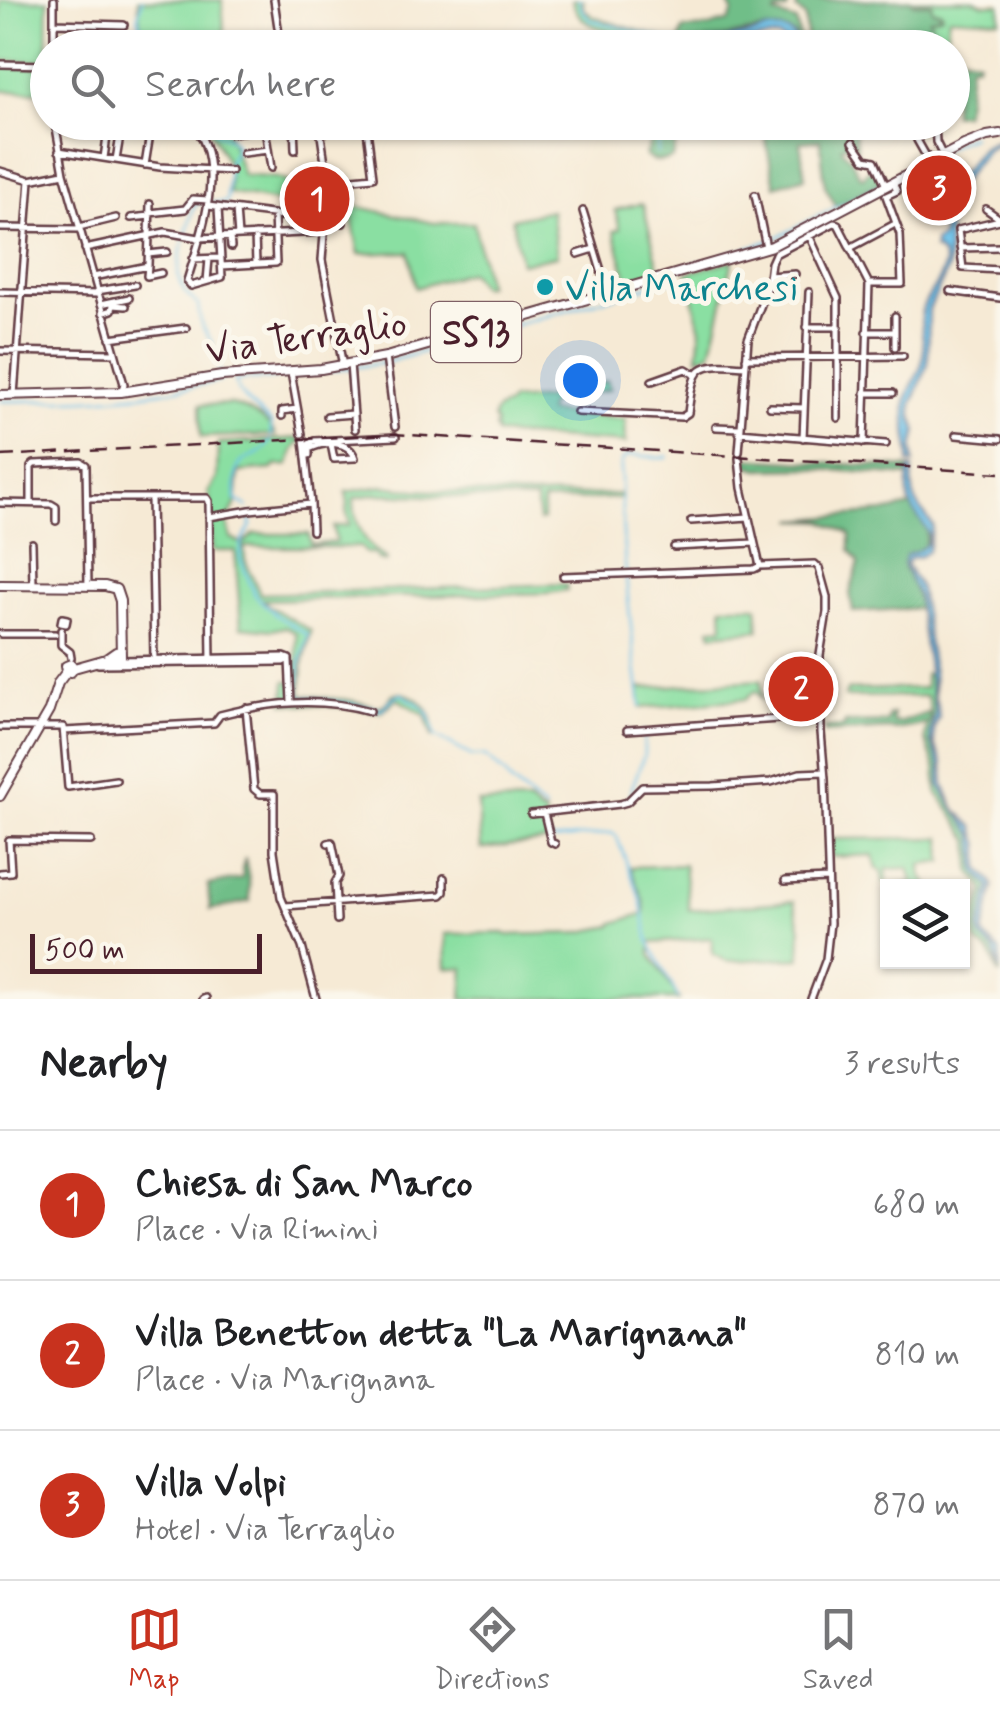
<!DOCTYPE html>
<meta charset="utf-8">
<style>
:root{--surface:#fff;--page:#f2f2f2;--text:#202124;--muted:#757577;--line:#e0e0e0;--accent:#c8321e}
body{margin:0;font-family:Mynerve,sans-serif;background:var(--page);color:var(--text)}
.controls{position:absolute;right:30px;bottom:30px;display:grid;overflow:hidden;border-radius:0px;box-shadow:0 2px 8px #0004}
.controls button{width:90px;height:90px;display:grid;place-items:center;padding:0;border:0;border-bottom:2px solid var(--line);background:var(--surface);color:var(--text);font:50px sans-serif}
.scale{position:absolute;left:30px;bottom:25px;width:232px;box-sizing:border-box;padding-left:10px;border:5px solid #4a1f2b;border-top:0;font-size:28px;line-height:35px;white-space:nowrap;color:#4a1f2b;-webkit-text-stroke:8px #fbf7ec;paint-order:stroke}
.you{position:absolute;left:580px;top:380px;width:35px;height:35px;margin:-25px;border:8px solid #fff;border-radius:50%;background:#1a73e8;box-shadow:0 0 0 15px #1a73e833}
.badge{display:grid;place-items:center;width:65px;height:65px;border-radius:50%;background:var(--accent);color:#fff;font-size:32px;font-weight:700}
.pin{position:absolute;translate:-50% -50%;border:5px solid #fff;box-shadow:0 2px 10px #0006}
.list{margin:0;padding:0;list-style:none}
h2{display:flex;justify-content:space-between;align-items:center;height:130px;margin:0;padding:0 40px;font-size:42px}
h2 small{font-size:32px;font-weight:400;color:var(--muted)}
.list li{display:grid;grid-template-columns:65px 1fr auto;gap:30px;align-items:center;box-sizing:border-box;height:150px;padding:0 40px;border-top:2px solid var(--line)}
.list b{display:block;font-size:38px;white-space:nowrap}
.list p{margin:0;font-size:32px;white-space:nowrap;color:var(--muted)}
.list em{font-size:32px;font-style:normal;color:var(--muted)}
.icon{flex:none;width:55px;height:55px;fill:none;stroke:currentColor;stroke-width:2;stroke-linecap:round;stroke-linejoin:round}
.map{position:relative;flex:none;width:1000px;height:999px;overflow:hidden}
.search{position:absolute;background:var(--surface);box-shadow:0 2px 8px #0004;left:30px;right:30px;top:30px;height:110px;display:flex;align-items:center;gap:25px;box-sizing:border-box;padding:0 35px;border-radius:55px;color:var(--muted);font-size:38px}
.sheet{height:580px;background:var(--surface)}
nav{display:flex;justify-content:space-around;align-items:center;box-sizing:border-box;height:140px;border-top:2px solid var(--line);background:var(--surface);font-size:28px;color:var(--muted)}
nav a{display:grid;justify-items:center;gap:5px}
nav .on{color:var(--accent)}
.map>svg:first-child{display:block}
</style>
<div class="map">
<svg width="1000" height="999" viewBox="0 0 1000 999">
<rect width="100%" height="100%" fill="#fbf7ec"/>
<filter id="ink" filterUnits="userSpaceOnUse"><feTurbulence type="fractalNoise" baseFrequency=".01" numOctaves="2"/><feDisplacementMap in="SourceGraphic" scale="20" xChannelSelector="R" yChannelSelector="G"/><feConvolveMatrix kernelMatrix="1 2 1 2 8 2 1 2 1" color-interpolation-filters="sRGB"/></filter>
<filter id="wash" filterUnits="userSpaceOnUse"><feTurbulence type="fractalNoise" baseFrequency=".0048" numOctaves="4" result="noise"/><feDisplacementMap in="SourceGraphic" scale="40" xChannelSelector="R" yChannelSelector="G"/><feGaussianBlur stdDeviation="2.25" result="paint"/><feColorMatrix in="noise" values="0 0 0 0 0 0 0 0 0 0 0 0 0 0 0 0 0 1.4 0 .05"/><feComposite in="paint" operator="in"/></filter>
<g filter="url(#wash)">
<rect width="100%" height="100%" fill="#f6ead5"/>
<path fill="#8adfa2" stroke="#6a7f66" stroke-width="2.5" d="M 0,0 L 48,0 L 47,61 L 0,61 Z
M 138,0 L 222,0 L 225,47 L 142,47 Z
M 572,0 L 584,0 L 582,2 L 584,9 L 593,17 L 678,43 L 680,47 C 662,47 599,31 585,21 C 577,15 575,8 572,0 Z
M 910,0 L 974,0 L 984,4 L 1000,4 L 1000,20 L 949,17 L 946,39 L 939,39 L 934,47 L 929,47 L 929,19 L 939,11 L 932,10 L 931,3 L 914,3 Z
M 0,66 L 47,67 L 46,92 L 0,91 Z
M 205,123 L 221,123 L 228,132 L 243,175 L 278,178 L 294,185 L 291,205 L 229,193 C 232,163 220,147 205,123 Z
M 640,204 L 643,205 L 660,272 L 628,283 L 614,231 L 620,229 L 615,210 Z
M 354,206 L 434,223 L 474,223 L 487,285 L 482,287 L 469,272 L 416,288 L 409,252 L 359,254 L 350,209 L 354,209 Z
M 551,210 L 557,256 L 521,263 L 512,219 Z
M 733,260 L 711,353 L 698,357 L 701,330 L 687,273 Z
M 607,381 L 610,389 L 549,404 L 548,412 L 625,419 L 626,443 L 497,434 L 495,427 L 496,423 L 493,419 C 494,408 499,409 508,405 L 510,401 L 553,398 Z
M 232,404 C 248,411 268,417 275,435 L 201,437 L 200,405 Z
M 304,438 L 293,450 L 289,465 L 275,466 L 273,469 L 239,472 L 236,503 L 227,522 L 231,538 L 243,544 L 254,534 L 309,534 L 311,545 L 336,542 L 333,527 L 350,525 L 346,510 L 348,504 L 346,492 L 383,486 L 416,490 L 532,496 L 620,494 L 620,498 L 543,501 L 543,520 L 539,521 L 536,500 L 376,494 L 354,498 C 353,522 366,548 387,559 L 386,562 L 379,560 L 373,553 L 366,553 L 361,547 L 244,547 L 245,560 L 260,594 L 566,584 L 567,590 L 548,593 L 263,600 L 268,605 L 311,631 L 303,664 L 301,693 L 303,695 L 348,700 L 379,707 L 385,704 L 393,694 C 415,689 439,714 432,736 L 425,715 L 397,699 L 381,712 L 358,708 L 284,703 L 286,681 L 293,681 L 293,666 L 297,662 L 296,633 L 285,627 L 272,630 L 241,627 L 235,551 L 212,551 L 209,494 L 208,493 L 217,478 L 218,443 Z
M 722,606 L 757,606 L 759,630 L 712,634 L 710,628 L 723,627 Z
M 925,674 L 929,674 L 935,716 L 931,724 L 931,743 L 940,766 L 940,786 L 953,808 L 973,834 L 975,844 L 975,866 L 979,876 L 990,887 L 979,929 L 981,937 L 994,950 L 1000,975 C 995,967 994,958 989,952 C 984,947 980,948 976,941 C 969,927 980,904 985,890 L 971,872 L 970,840 L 937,792 L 935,767 L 925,739 L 927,724 L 931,717 L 927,696 L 845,697 L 847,690 L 925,688 Z
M 761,680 L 762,699 L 756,691 L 748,696 L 747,699 L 641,708 L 639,688 Z
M 529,802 L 541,813 L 544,812 L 550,841 L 481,849 L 478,803 Z
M 942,838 L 943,862 L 921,865 L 922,875 L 930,886 L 901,886 L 900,885 L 913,882 L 909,868 L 887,869 L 887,883 L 883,883 L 881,870 L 877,869 L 873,855 L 831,857 L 830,839 Z
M 684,865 L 689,910 L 794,901 L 801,930 L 800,958 L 727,961 L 713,954 L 712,938 L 651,943 L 651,955 L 679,999 L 462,999 L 464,968 L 446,968 L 445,934 L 504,933 L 507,935 L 576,933 L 612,926 L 614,923 L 645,913 L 644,902 L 630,867 Z"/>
<path fill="#6fbe88" stroke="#5c6e5a" stroke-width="2.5" d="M 727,0 L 775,0 L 776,7 L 788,6 L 787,10 L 776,12 L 775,14 L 796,21 L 800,37 L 805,42 L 807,40 L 805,17 L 796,9 L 799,0 L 910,0 L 914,3 L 931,3 L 932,10 L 942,12 L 942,15 L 929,19 L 933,28 L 929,30 L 929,47 L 797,47 L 795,35 C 769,20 717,43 686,44 L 686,47 L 680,47 L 678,43 L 683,30 L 709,27 L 729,21 L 733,12 Z
M 953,54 L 978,60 L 977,64 L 970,64 L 967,99 L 964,113 L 953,114 Z
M 652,123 L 653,122 L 704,123 C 679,123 677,136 673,158 C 665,162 651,163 645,155 L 650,143 Z
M 758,123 L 853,123 L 857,148 L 852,148 L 848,145 L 842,146 L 842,149 L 850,158 L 860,176 L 864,177 L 866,172 L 878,168 L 886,179 L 836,206 L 825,186 L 820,140 L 800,142 L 805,177 L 775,186 L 763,127 Z
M 742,458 L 909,468 L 909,476 L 804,468 L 759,469 L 742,464 Z
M 911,506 L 927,526 C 927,547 927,548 907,555 L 904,570 L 911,578 L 920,608 L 853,612 L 850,593 L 859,562 L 850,550 L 850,534 L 823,521 L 794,520 L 884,512 Z
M 930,712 L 930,720 L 927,724 L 897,730 L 892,729 L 825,733 L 825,728 L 844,727 L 845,723 L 887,722 L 889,715 L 893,714 L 893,722 L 899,723 Z
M 245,858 L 249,880 L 250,901 L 210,910 L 208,885 L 243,878 L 242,869 Z"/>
<path fill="#6dc1e9" stroke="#5c708a" stroke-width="2.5" d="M 766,29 C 782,29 796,29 797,47 L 790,47 L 784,41 L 778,37 L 702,47 L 685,46 L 757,33 Z
M 1000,139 L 1000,142 L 987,149 L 965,177 L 948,208 L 948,269 L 929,309 L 928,364 L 912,404 L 912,416 L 917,431 L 913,449 L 914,463 L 909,463 C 911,443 903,421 906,401 C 909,385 922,373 923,357 C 925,342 919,325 922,310 C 926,293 961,262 934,249 L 934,242 L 941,238 L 946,206 L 956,189 L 959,176 L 984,145 Z
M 910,468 L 913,469 C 911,504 915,499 933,526 L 928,551 L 921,556 L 910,558 L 906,564 L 920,588 L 933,671 L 934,695 L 938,709 L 939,717 L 934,729 L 934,744 L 943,763 L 944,785 L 955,809 L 974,827 L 980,845 L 980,869 L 992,881 L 994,886 L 983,934 L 1000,952 L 1000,969 L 994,950 L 980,937 L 979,929 L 990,887 L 976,871 L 975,844 L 973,834 L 953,808 L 940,786 L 940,766 L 931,743 L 930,733 L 935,713 L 917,595 L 903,564 L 906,555 C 952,541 916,524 909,501 C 906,491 908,479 910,468 Z"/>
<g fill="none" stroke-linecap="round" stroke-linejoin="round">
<path stroke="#6dc1e9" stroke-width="2.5" d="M 142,0 L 138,16 L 145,48
M 579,0 L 581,8 L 590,20 L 687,45
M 215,122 L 216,133 L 231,139 L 235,145 L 235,150 L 229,161 L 227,198 L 226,202 L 197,203 L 193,209 L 181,251 L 178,274 L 184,291 L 198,305 L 201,324 L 211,341 L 220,371
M 657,153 L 660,136 L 669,122
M 902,173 L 956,142 L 971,136
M 724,255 L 770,241 L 895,177
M 610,288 L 701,262
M 261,379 L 235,380 C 240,402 257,408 271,423 L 271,436
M 264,379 L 295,376 L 384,363 L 674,279
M 0,401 C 74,401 150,398 222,380
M 247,507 L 236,500 C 233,444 249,470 271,441
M 251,514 L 251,525 L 242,543 L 240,558 L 255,595 L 276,615 L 308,635 L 300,664 L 298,696 L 382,709 L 394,697 L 402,694 C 428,712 428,705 435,736 L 472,756 L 484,756 L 489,759 L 505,774 L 510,781 L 544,809
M 641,707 C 630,625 621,546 621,463 L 624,458 L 629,455 L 667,458 L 667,456
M 629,796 L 644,755 L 644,731
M 553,840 L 611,833 L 616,835 L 641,900 L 649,942 L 678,997"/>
</g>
</g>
<g filter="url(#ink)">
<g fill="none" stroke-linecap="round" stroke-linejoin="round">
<g stroke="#643d44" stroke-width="10">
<path id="minor" d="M 274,0 L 281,48
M 54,23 L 124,25
M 54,48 L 54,0
M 0,64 L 48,65
M 55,122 L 64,173 L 124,384 L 121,392
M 190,122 C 230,160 200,237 187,281 L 191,286 L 222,277 L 218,208
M 264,122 L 271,168
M 294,122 L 295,150
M 319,122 L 328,183 L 322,260 L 343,366
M 915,122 L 917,140 L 930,163
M 935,123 L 936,142 L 943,156
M 55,126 L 120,136 L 116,160
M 231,133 L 265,129
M 853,142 L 865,159 L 875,161 L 886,186
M 59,151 L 160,167 L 231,171
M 243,153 L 268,150
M 104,158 L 109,122
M 145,165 L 152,122
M 926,166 L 932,195
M 0,171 L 30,180 L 64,173
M 328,179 L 353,179 L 373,177 L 366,122
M 755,195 L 766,247
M 208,206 L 343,223
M 986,209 L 1000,219
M 236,210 L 238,236
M 583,211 L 608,294
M 150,213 L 185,209 L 193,199 L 208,200
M 131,218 L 150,216
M 1000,220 L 958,230 L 963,268 L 1000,270
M 79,227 L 116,218
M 0,228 L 80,229
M 255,235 L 256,264
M 809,235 L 838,298 L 838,418
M 230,237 L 231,247
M 850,248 L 895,224
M 960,248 L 1000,247
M 85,249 L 165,232 L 199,238 L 323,232
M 148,254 L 167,252
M 578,254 L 594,249
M 775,254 L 834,223 L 838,224 L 869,284 L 864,443
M 193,259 L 220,258
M 148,266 L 147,276 L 161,273
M 222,266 L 276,263 L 274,215
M 769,276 L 795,274
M 93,277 L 148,266 L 150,204
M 207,281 L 209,259
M 869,284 L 902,284 L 900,234 L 886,196 L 897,191 L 893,183
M 97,291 L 135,285
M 950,291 L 1000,298
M 0,292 L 98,294
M 101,304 L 129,298
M 103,313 L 112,310 L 113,305 L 126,306
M 895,316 L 895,347
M 807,327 L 839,327
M 866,332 L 895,332
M 110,338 L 186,328
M 0,351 L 115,353
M 386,357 L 395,427
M 746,358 L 903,356
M 350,364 L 355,429
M 291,372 L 302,434
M 652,381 L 686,369 L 696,375
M 865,393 L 893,393
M 14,395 L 30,180
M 770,407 L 804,408
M 577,412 L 682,417 L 688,413 C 694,365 696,362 745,366
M 282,416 L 282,411 L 297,409
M 327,416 L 354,414
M 716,427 L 739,428
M 739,432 L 886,444
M 956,435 L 1000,439
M 803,438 L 809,292
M 309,449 C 325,441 349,440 355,458 L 334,459 L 331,444
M 739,452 L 748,339 L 768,286 L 771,263 L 776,252
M 309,455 L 309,444 L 314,441 L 396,437
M 739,458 L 742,488 L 760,566 L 815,564 L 819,568 L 827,597 L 827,612 L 820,655 L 821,732 L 825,779 L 830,923 L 826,959 L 811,999
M 87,498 L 207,498 L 209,501 L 211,663
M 151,498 L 154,660
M 0,503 L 51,504 L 56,507 L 56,521
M 31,503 L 31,467 L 34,464 L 81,462 L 86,465 L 88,586
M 311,504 L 312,531
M 209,517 L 250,510 L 311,504 L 304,440
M 691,521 L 749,517
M 32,543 L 33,584
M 674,547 L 754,543
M 563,576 L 754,569 L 760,566
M 62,618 L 67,619 L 66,624 L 61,623 Z
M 61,630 L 61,645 L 70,652 L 71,658
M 0,634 L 55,634
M 120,660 L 284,657 L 289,659
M 289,660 L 291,702
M 98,664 L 283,662 L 289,659
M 246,708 L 254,789 L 260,794 L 274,794 L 274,851 L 281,897 L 302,947 L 316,999
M 0,727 L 63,727 L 68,787 L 116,780
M 627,730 L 821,716
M 64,731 L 214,723 L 220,715 C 270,702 319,697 370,711
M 544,813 L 551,842 L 555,844
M 531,814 L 620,804 L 627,802 L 642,787 L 713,786 L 771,782 L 800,773 L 824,772
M 328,843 L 332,842 L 339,876 L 335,883 L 337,920
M 0,873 L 11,872 L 9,840 L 91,841
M 785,881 L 827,879
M 285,906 L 441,895 L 444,892 L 444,878
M 203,999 L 206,998"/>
</g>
<g stroke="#643d44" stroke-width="12">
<path id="major" d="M 0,395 L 121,392 L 222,376 L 321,369 L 386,357 L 772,246 L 964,145 L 987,136 L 1000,134
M 0,585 L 105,586 L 116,589 L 120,601 L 121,657 L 119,660 L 114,660
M 71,672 L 74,668 L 106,659 L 116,652
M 0,796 L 49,711 L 58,683 L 67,671 L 66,666 L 71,664 L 74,668"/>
</g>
<use href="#minor" stroke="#fff" stroke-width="5"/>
<use href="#major" stroke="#fff" stroke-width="8"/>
<path stroke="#4a1f2b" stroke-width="2.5" stroke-dasharray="15 8" stroke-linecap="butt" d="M 0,456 L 393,434 L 1000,473"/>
</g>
</g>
<circle fill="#0f9aa8" stroke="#fbf7ec" stroke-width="4" cx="545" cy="287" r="10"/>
<g text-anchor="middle" stroke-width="10" stroke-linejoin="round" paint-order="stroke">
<rect fill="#fbf7ec" stroke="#7f6065" stroke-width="2.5" x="431" y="302" width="90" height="60" rx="8"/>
<g font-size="35" font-weight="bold" fill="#4a1f2b">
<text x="476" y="344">SS13</text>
</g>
<g font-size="38" fill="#0d838f" stroke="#fbf7ec" text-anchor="start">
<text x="565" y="300">Villa Marchesi</text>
</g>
<g font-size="38" fill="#4a1f2b" stroke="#fbf7ec">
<text transform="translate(306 336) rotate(-8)" y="13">Via Terraglio</text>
</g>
</g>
</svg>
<div class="controls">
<button><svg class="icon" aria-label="layers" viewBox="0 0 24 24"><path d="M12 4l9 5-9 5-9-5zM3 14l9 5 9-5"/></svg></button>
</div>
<div class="scale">500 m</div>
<div class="you"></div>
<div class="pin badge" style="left:317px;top:199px">1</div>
<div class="pin badge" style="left:801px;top:689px">2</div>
<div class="pin badge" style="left:939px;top:188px">3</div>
<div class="search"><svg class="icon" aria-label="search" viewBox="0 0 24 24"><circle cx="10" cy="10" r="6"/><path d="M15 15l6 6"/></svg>Search here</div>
</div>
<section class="sheet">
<h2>Nearby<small>3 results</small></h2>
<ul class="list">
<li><span class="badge">1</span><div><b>Chiesa di San Marco</b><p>Place · Via Rimini</p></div><em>680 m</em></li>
<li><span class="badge">2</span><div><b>Villa Benetton detta &quot;La Marignana&quot;</b><p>Place · Via Marignana</p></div><em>810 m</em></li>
<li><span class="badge">3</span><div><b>Villa Volpi</b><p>Hotel · Via Terraglio</p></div><em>870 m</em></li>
</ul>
</section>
<nav>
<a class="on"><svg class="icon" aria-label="map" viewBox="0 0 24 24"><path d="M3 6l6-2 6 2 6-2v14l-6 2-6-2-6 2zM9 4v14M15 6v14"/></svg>Map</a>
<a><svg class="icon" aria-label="directions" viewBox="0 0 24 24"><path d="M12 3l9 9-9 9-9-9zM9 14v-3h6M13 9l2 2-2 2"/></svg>Directions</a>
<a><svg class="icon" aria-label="saved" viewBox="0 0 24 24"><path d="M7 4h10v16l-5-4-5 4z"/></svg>Saved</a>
</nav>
